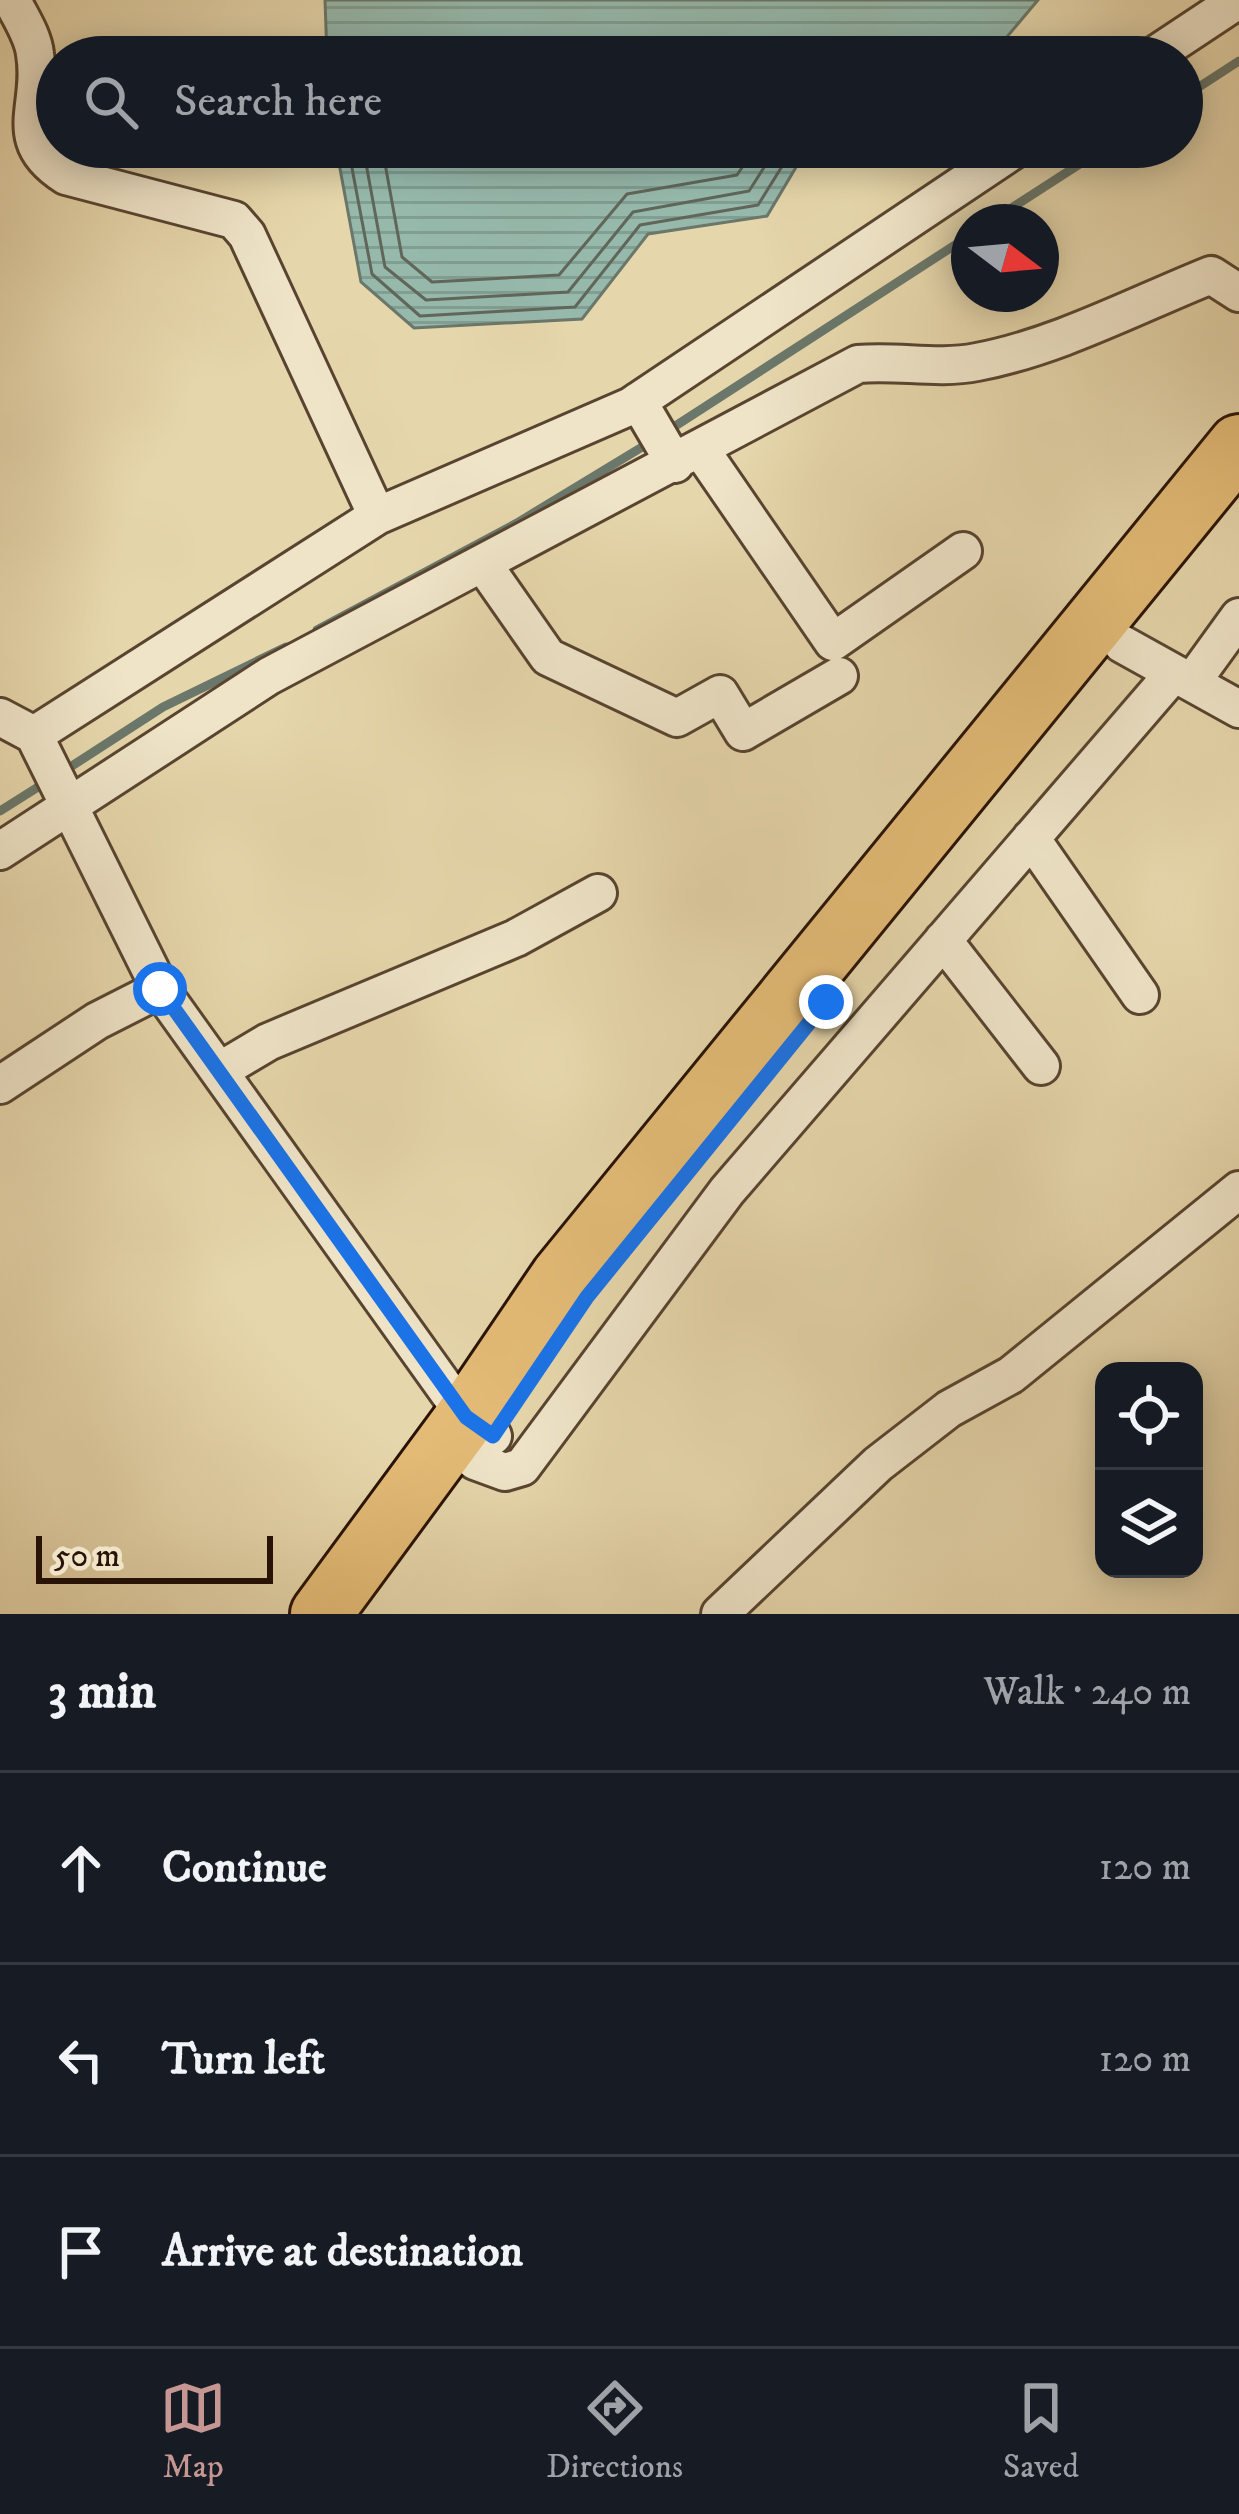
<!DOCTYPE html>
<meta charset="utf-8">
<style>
:root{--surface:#171b24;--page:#20242c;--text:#f1f3f6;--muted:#9ea1a6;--line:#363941;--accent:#c59692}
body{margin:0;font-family:"IM FELL DW Pica",serif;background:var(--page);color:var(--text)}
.controls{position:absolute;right:36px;bottom:36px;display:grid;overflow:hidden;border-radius:24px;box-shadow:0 6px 30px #0003}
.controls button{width:108px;height:108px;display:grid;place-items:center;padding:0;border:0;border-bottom:3px solid var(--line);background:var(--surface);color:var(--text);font:60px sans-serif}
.compass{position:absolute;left:951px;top:204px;width:108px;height:108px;border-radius:50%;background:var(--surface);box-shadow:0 6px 30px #0003;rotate:106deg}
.scale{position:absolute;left:36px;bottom:30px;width:237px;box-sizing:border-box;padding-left:12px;border:6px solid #291307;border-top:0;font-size:33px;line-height:42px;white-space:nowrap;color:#291307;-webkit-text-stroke:9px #efe4c8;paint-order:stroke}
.stop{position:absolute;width:36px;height:36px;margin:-27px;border:9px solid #1a73e8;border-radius:50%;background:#fff}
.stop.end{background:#1a73e8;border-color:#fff;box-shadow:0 3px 12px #0008}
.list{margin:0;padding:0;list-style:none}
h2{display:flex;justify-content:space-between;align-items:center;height:156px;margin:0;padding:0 48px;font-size:51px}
h2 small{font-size:39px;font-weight:400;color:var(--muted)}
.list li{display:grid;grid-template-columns:78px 1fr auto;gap:36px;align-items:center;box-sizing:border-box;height:192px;padding:0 48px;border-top:3px solid var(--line)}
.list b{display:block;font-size:45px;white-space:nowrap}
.list em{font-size:39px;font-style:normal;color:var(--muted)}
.icon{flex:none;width:66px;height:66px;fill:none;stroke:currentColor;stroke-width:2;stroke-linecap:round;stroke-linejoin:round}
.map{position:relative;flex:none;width:1239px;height:1614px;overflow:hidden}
.search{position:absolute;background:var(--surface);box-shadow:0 6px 30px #0003;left:36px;right:36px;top:36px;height:132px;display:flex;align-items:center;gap:30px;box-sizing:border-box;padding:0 42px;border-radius:66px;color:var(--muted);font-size:45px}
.sheet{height:732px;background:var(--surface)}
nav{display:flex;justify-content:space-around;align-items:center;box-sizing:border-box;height:168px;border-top:3px solid var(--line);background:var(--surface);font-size:33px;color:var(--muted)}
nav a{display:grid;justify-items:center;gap:6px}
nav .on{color:var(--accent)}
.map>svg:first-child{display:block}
</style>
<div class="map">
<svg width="1239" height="1614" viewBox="0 0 1239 1614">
<defs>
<pattern id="water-rules" width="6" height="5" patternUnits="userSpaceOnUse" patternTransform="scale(3)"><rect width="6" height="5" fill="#96b9ac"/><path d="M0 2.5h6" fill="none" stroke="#819e92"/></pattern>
</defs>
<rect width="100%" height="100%" fill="#e6d6ab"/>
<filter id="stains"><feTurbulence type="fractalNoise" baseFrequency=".00167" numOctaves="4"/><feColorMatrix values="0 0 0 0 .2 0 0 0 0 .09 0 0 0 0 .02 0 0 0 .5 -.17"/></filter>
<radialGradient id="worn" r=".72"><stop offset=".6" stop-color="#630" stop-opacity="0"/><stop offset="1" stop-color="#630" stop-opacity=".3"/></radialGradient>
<path fill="url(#water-rules)" stroke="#6a776a" stroke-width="3" d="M 325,0 L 1038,0 L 990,57 L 327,57 Z
M 336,147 L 808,147 L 767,216 L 648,234 L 582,319 L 414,328 L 361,282 Z"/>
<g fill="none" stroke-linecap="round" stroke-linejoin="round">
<path stroke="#60665a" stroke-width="3" d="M 348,147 L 372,274 L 420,316 L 575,307 L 640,225 L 758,205 L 794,147
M 363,147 L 385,267 L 426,300 L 568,292 L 633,212 L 749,191 L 777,147
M 382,147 L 402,257 L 432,282 L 559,275 L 627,194 L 737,175 L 756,147"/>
<path stroke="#6a776a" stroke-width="9" d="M 1182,98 L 1239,61
M 990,222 L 1106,147
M 666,432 L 969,236
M 317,630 L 517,523 L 652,441
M 61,773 L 163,707 L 286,647
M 0,811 L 46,782"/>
<g stroke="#584430" stroke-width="42">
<path id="minor" d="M 12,0 C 20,17 33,35 35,54 C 44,107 9,140 66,176 L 234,220 L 247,235 L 377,516 L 631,406 L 1018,147
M 1152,57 L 1238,0
M 638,401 L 675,464
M 701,450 L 833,642 L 963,551
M 483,564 L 548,657 L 677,718 L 720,694 L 743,732 L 839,676
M 1122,644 L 1239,709
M 1192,682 L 1239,617
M 0,717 L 34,735 L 160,989 L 466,1417 L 493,1436
M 34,735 L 377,516
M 1031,838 L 1140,995
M 0,851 L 269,676 L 858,364 C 898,360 937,370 977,362 C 1057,347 1136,305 1211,275 L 1239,293
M 943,940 L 1041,1066
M 221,1070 L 268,1042 L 516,938 L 598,893
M 0,1085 L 97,1021 L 160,989
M 475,1461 L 505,1472 L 522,1467 L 727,1191 L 1173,674
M 720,1614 L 878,1464 L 949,1409 L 1011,1375 L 1239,1190"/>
</g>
<g stroke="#291307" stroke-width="66">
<path id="primary" d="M 321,1614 L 466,1417 L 561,1277 L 1239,445"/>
</g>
<use href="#minor" stroke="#efe4c8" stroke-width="36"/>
<use href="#primary" stroke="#e3bb76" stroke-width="60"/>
</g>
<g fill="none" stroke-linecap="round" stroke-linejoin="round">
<path stroke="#1a73e8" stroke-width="15" d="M 160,989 L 466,1417 L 493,1436 L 587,1297 L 826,1002"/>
</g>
<rect width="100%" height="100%" filter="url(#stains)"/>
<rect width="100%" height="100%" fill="url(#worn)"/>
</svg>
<div class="controls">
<button><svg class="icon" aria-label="locate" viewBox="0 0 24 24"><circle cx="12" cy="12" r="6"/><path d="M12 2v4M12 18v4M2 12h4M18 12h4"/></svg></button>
<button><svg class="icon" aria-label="layers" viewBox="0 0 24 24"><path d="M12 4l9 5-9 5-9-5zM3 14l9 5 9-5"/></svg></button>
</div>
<svg class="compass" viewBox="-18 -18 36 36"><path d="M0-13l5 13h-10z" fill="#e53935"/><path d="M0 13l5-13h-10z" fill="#9ea1a6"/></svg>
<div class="scale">50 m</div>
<div class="stop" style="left:160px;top:989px"></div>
<div class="stop end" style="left:826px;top:1002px"></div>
<div class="search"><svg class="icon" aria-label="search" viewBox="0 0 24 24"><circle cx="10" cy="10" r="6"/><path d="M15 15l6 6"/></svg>Search here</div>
</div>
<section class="sheet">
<h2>3 min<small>Walk · 240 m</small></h2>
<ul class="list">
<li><svg class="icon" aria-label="ahead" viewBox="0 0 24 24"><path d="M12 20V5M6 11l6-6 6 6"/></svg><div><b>Continue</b></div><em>120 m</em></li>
<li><svg class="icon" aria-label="left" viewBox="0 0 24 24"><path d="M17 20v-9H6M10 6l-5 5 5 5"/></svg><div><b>Turn left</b></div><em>120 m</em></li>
<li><svg class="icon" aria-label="arrive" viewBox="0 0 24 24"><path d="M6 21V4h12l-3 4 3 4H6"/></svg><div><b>Arrive at destination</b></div></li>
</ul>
</section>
<nav>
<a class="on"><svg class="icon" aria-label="map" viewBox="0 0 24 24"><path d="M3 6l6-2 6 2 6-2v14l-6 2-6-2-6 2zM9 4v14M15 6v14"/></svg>Map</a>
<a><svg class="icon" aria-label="directions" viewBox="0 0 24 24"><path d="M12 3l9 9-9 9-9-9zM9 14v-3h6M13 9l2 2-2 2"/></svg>Directions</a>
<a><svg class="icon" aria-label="saved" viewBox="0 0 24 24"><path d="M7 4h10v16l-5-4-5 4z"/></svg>Saved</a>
</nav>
